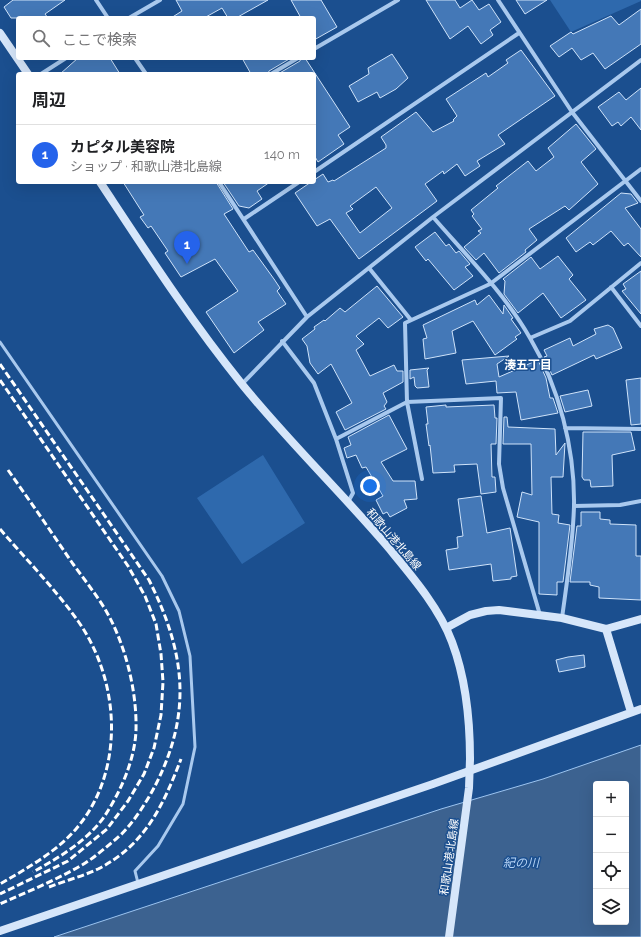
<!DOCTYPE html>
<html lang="ja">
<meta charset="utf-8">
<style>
:root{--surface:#fff;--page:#f2f2f2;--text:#202124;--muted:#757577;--line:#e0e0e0;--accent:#2563eb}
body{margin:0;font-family:Raleway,"Noto Sans JP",sans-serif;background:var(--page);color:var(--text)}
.controls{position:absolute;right:12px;bottom:12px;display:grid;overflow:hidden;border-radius:4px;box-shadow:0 4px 16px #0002}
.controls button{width:36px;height:36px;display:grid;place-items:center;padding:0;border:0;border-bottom:1px solid var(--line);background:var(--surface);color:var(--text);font:20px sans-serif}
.you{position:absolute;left:370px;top:486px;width:14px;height:14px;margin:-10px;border:3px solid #fff;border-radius:50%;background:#1a73e8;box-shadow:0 0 0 6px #1a73e833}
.badge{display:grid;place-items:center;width:26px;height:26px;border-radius:50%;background:var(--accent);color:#fff;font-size:13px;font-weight:700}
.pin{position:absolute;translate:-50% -33px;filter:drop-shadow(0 1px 2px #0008)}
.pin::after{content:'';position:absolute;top:21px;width:14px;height:12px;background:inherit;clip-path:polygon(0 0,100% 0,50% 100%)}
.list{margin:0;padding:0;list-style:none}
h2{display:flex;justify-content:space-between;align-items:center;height:52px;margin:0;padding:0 16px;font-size:17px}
h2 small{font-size:13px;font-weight:400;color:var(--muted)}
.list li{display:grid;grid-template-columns:26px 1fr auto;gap:12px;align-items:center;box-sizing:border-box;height:60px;padding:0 16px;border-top:1px solid var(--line)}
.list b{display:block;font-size:15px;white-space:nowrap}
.list p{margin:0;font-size:13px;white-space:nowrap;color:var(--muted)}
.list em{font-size:13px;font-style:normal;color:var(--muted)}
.icon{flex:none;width:22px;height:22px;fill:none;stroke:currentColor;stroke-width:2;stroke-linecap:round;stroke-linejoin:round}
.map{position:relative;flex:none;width:641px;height:937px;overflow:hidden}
.search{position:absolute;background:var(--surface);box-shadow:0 4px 16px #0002;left:16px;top:16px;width:300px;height:44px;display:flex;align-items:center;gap:10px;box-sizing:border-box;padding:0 14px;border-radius:4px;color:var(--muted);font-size:15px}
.panel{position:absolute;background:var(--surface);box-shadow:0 4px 16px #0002;left:16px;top:72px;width:300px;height:112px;border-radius:4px}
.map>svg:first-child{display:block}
</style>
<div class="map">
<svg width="641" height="937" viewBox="0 0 641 937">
<rect width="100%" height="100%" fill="#1b4f8f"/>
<path fill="#2e69ad" d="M 550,0 L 641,0 L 641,1 L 571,32 Z
M 263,455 L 305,523 L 242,564 L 197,498 Z"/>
<path fill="#3c6290" stroke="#9cc4f0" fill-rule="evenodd" d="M 641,745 L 641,937 L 54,937 L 441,809 L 543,779 ZM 596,784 L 626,784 L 626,922 L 596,922 Z"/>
<path fill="#4478b7" stroke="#cfe3fa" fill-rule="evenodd" d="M 13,0 L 65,0 L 45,14 L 48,18 L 11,18 L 4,7 Z
M 176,0 L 268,0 L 236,18 L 228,18 L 222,8 L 204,18 L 171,18 L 182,11 Z
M 291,0 L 321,0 L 337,27 L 314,40 L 314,18 L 301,18 Z
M 426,0 L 455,0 L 460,8 L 472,0 L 479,10 L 489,4 L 501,22 L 490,30 L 493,35 L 481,44 L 468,26 L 450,39 Z
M 516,0 L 547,0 L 525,14 Z
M 641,9 L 641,44 L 605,69 L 593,53 L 581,60 L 572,48 L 559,57 L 550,46 L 571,32 L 573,34 L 611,16 L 619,25 Z
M 521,50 L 555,96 L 498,135 L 505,144 L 477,161 L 480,166 L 465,176 L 457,164 L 444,174 L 443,171 L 425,184 L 437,201 L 359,259 L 330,219 L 317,226 L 295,193 L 311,182 L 314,182 L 314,180 L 323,174 L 328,182 L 333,180 L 334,181 L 386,148 L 386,145 L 381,137 L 416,112 L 433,132 L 454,121 L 453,120 L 457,116 L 446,99 L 486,73 L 488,77 L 508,63 L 506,60 ZM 376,187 L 392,208 L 360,233 L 346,213 L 353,209 L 350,206 Z
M 392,54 L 408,78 L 396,89 L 380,98 L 377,92 L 358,102 L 349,86 L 369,74 L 368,68 Z
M 78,58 L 110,58 L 120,74 L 60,74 Z
M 242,58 L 291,58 L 269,71 L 268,74 L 251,74 Z
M 301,58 L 305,58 L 350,127 L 338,135 L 344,144 L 318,162 L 314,155 L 314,74 L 278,74 L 300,61 Z
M 641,88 L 641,130 L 631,117 L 621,126 L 618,122 L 612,126 L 598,107 L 619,92 L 626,100 Z
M 576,124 L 596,149 L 581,162 L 598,184 L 569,210 L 565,206 L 529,229 L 537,240 L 525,250 L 526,252 L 499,273 L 484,253 L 476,260 L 464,247 L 481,233 L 478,231 L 482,229 L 472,216 L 474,214 L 471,210 L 498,188 L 496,186 L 528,161 L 536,171 L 554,157 L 548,148 Z
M 123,182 L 216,182 L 233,209 L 224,214 L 249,252 L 253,250 L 274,279 L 280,288 L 277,291 L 286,304 L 258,322 L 264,330 L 234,353 L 206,312 L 238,291 L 215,259 L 181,277 L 165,253 L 168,251 L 151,226 L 148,228 L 140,217 L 144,215 Z
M 223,182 L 270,182 L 257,191 L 262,199 L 249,208 L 239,206 Z
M 621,193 L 631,194 L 638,203 L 625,208 L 641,229 L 641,257 L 628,243 L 624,246 L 611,231 L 593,245 L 590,242 L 576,252 L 566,238 Z
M 435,232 L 446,246 L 449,244 L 456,253 L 459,251 L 470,264 L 465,267 L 473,276 L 454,290 L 428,259 L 426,261 L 415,247 Z
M 558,256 L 573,275 L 569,279 L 586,300 L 561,318 L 543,293 L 518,313 L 504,294 L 505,281 L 503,279 L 531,257 L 540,269 Z
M 641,271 L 641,314 L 622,291 L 626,289 L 623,284 Z
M 377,286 L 403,317 L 388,328 L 379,318 L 356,336 L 364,344 L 356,350 L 370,376 L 394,365 L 397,371 L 403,371 L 403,382 L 383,393 L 387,402 L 384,406 L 386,409 L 345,430 L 336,412 L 352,403 L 331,364 L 318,374 L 310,363 L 307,346 L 302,339 L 315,329 L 314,327 L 324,320 L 325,321 L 340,308 L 345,312 Z
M 489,295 L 503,314 L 504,305 L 513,318 L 511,319 L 521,333 L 515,337 L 517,339 L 495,355 L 473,321 L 452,331 L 456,353 L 425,359 L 423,339 L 427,338 L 423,325 L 475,300 L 477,305 Z
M 608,325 L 613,328 L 622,348 L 596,359 L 594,355 L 552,375 L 544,357 L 547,356 L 544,350 L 570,338 L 573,346 L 596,334 L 594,329 Z
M 509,356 L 497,364 L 499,377 L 538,360 L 546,378 L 550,398 L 553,398 L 558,413 L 521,420 L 516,392 L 497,393 L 496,381 L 466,384 L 462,360 Z
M 429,368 L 427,370 L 429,387 L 417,388 L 415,386 L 414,377 L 410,379 L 410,370 Z
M 641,378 L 641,424 L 631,425 L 626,380 Z
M 588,390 L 592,406 L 565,412 L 560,396 Z
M 446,405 L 446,407 L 494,405 L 495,418 L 497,418 L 496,444 L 491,444 L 492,477 L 495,477 L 496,492 L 481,494 L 477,464 L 454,465 L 455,472 L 433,473 L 430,445 L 429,446 L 426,424 L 428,424 L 426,407 Z
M 389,415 L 407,449 L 381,462 L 393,481 L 415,481 L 417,499 L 404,500 L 407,508 L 390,517 L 387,512 L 383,514 L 376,500 L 383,496 L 366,467 L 362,468 L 356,455 L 347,458 L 344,448 L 351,445 L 348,437 Z
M 504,417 L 507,417 L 508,427 L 555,429 L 556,455 L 565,443 L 563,477 L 551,477 L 552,514 L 559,515 L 558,523 L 570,525 L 563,582 L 557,582 L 557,595 L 539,594 L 539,522 L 517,517 L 522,492 L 532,495 L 531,444 L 503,444 Z
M 583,432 L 631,432 L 635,450 L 612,455 L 613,486 L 591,487 L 590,480 L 584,480 L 582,477 Z
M 481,496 L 487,533 L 510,528 L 517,576 L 511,577 L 511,579 L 493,581 L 491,564 L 449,570 L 446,550 L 458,548 L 457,537 L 463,536 L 458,499 Z
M 581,512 L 600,512 L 600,519 L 610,520 L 610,524 L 636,525 L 636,556 L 641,556 L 641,600 L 599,598 L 599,587 L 590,585 L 590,582 L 570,582 L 577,526 L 581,526 Z
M 584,655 L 585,667 L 559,672 L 556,660 L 568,657 Z"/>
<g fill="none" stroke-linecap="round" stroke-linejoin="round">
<path stroke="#a9c9ee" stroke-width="3" d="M 0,342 L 162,576 L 179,611 L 190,656 L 195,747 L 183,804 L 158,846 L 135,871 L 138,883"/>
<path stroke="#a9c9ee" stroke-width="4" d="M 96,0 L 108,18
M 498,0 L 572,112 L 641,201
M 129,18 L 160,0
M 314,49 L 398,0
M 135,58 L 146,74
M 41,74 L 66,58
M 271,74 L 298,58
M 314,172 L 519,33
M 219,182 L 307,317
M 433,217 C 466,255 505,294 530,338 C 559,387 575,449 574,506 C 573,544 567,581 562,618
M 244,219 L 299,182
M 369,268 L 411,320
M 611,287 L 641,326
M 530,338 L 570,321 L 641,263
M 282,341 L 314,383 L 336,439
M 242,384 L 307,317 L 433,217 L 641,60
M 565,428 L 641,429
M 422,479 L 407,402 L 501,398 L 499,464 L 503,488 L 540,615
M 348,502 L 353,493 L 336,439 L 407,402 L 405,323 L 490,284 L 641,169
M 574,506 L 620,505 L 641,501"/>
<path stroke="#d6e6fa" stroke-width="8" d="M 0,33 L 28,74
M 100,182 C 145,250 190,320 241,383 C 287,440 340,491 387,546 C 410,574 439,607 452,642 C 466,679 470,720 470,759
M 446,628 L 470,615 L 486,611 L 499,610 L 562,618 L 606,629 L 641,619
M 606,629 L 631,712
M 0,931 L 433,784 L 641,709"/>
<path stroke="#fff" stroke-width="3" stroke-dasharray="7 3" stroke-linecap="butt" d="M 0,364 L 149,580 C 185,652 193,712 155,786 C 146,803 131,827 116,839 C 105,848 94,858 82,865 C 56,880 27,892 0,904
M 0,380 L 128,566 L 145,596 L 156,624 L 161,654 L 163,682 L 161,715 L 154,748 L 144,774 L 128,801 L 107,829 L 68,861 L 0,894
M 8,470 C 30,501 52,533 73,564 C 84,579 95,593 105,609 C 125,643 137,690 136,730 C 135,760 120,793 104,817 C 86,842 58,858 33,872
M 0,529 C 25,558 56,590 78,621 C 121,682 125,772 76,829 C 56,852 26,869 0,884
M 49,887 C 65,881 83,876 98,869 C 145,845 163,806 181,759"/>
<path stroke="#d6e6fa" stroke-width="8" d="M 449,937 L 469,788 L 470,759"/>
</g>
<g text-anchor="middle" stroke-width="3" stroke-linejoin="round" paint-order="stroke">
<g font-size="11" fill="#fff" stroke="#1b4f8f">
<text transform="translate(394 539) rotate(49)" y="4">和歌山港北島線</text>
<text transform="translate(449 857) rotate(-82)" y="4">和歌山港北島線</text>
</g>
<g font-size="12" font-weight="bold" fill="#fff" stroke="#1b4f8f">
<text x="528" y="369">湊五丁目</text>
</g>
<g font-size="12" font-style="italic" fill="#b5d3f5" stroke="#1b4f8f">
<text x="521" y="867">紀の川</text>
</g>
</g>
</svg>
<div class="controls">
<button>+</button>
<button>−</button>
<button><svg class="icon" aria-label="locate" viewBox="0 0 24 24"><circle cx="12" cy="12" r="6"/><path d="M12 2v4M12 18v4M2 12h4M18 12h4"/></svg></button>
<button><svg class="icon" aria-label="layers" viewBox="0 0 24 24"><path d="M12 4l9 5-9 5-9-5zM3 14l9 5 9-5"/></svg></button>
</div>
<div class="you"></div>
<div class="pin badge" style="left:187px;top:264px">1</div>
<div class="search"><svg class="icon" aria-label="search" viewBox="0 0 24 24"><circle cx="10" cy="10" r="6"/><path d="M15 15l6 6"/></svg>ここで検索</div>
<section class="panel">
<h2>周辺<small></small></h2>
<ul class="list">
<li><span class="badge">1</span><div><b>カピタル美容院</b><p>ショップ · 和歌山港北島線</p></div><em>140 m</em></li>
</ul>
</section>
</div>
